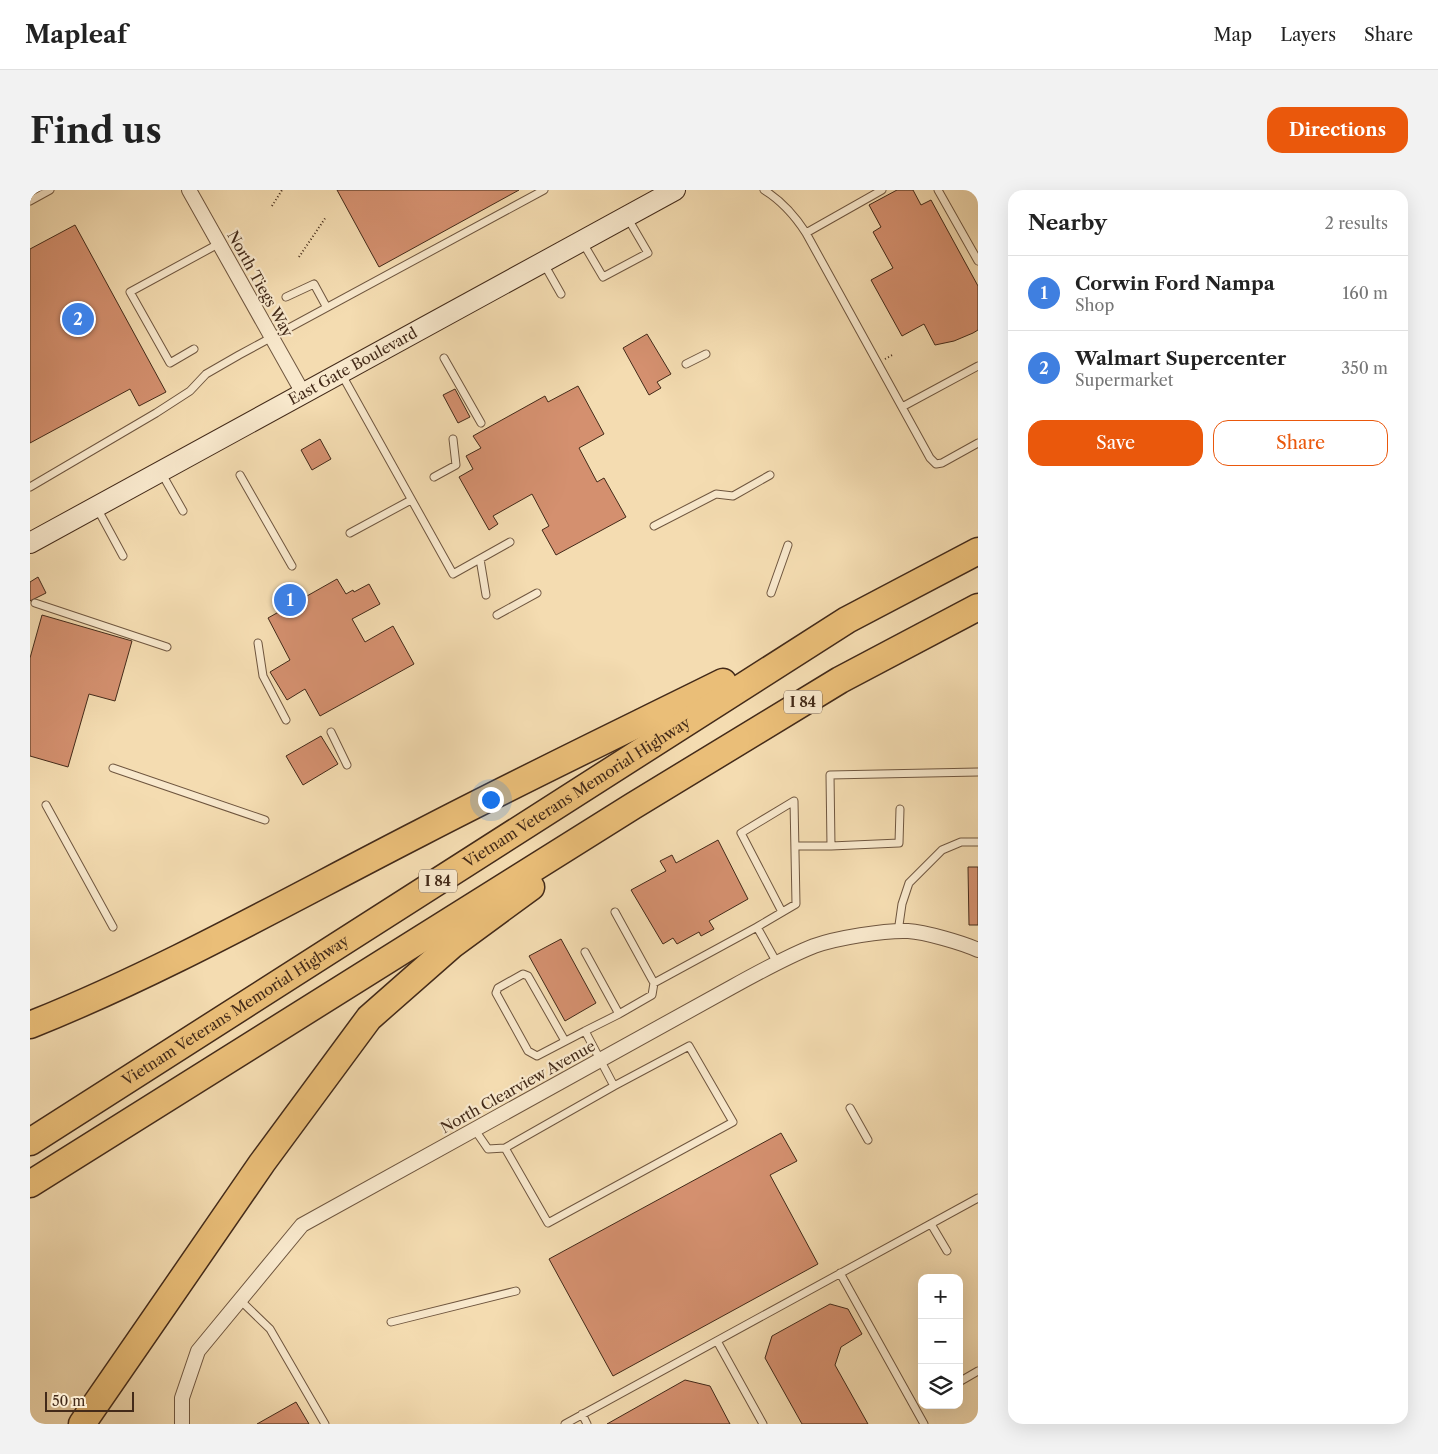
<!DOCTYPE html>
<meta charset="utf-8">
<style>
:root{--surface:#fff;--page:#f2f2f2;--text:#222;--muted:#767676;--line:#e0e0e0;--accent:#ea580c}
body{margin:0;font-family:"Libre Caslon Text",serif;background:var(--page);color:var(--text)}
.controls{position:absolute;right:15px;bottom:15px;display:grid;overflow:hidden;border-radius:10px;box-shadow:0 5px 20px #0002}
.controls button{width:45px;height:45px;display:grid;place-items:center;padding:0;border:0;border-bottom:1px solid var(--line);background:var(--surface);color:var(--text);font:25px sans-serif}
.scale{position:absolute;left:15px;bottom:12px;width:89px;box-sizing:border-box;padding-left:5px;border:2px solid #432a19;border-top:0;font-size:14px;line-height:18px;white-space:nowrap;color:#432a19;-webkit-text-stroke:4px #f8e8cc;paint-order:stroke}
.you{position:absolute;left:460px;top:609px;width:18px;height:18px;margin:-12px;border:4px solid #fff;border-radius:50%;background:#1a73e8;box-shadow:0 0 0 8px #1a73e833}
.badge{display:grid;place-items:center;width:32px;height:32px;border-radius:50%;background:var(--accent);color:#fff;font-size:16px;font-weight:700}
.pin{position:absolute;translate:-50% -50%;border:2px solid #fff;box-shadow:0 1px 5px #0006}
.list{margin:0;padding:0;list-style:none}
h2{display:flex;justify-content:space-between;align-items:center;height:65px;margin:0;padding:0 20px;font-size:21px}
h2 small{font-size:16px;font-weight:400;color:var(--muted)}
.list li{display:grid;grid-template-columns:32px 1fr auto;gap:15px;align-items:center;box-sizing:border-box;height:75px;padding:0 20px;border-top:1px solid var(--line)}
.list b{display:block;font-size:19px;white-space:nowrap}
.list p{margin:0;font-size:16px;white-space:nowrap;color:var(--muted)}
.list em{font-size:16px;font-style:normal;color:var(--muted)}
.actions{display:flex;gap:10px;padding:15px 20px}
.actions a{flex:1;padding:11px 0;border:1px solid var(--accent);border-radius:15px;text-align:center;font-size:18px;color:var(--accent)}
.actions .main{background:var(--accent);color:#fff}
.icon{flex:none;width:28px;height:28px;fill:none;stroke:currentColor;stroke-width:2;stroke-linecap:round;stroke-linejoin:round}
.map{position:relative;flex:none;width:948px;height:1234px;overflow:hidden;border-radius:15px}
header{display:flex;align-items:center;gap:30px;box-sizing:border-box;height:70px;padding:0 25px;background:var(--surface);border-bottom:1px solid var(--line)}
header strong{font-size:24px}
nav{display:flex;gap:28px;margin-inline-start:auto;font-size:18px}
.intro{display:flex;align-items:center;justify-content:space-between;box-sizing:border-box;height:120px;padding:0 30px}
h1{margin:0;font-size:35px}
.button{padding:12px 22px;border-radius:15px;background:var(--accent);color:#fff;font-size:18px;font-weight:700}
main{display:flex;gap:30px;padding:0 30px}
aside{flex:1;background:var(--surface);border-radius:15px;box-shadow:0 5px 20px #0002}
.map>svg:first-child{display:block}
</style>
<header>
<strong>Mapleaf</strong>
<nav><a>Map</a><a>Layers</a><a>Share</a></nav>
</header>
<div class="intro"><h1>Find us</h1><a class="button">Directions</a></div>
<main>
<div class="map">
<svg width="948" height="1234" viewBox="0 0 948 1234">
<rect width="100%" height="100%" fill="#f4dcb1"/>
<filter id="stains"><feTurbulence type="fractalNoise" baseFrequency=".004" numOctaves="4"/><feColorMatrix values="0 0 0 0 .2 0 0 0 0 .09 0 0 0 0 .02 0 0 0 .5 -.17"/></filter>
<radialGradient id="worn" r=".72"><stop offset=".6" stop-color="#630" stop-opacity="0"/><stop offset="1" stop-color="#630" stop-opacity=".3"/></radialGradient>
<path fill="#d4906f" stroke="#432a19" d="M 307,0 L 489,0 L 349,77 Z
M 867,0 L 883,0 L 891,15 L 901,10 L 948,96 L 948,140 L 943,143 L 924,151 L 905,155 L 894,134 L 872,146 L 841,90 L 863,78 L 843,42 L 851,37 L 839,15 Z
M 45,35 L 136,202 L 109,216 L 100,199 L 0,253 L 0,59 Z
M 617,144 L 641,184 L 627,192 L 631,198 L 619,205 L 593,158 Z
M 548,196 L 574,244 L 549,258 L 567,292 L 574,288 L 596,327 L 526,365 L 512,340 L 519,336 L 502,304 L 463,326 L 468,334 L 459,340 L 429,287 L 443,279 L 436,266 L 451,258 L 443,246 L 515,206 L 518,212 Z
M 425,199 L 440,227 L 428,233 L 413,205 Z
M 290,249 L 301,269 L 282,280 L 271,260 Z
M 8,387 L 16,403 L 0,411 L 0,392 Z
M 307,389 L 316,404 L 323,400 L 324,402 L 339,394 L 350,414 L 322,429 L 335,452 L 363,436 L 384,474 L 290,526 L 275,499 L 257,510 L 240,482 L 260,470 L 238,428 Z
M 12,425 L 102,451 L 85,511 L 59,504 L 38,577 L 0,566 L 0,468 Z
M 291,546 L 308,574 L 273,595 L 256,566 Z
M 688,650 L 718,709 L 679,731 L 684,739 L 671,746 L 669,742 L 647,754 L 643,748 L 633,754 L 601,700 L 636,681 L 630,671 L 642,665 L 646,673 Z
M 938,677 L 948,677 L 948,735 L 939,735 Z
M 531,749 L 566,813 L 535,831 L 499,766 Z
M 751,943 L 767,971 L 740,985 L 788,1074 L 583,1186 L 519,1069 Z
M 800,1114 L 818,1119 L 832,1144 L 811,1157 L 805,1175 L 838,1234 L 772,1234 L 735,1168 L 742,1146 Z
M 655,1190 L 680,1196 L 700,1234 L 577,1234 Z
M 266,1212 L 279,1234 L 227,1234 Z"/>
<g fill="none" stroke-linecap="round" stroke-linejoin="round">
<g stroke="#6f563f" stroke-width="9">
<path id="lane" d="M 734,0 C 752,11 765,26 776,43 L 900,268 L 906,274 L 912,273 L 948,253
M 908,0 L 948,71
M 0,11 L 20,0
M 776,43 L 852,0
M 553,53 L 573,87 L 618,63 L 597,27
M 514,74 L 531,104
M 256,107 L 284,94 L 296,116
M 164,159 L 140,173 L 100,102 L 190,53
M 414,168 L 451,233
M 656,174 L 676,164
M 312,185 L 423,384 L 480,352
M 872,217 L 948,176
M 132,284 L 153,321
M 210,285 L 262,376
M 404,287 L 426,275 L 423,249
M 0,297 L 126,223 L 160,201 L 176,184 L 209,165 L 514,0
M 67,318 L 93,366
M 624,336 L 686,304 L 703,306 L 740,285
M 320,343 L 381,310
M 450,369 L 456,405
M 741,403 L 758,355
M 5,413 L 137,457
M 467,425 L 507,403
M 228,453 L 233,486 L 256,530
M 301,542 L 317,575
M 83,578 L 235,630
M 16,615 L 83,737
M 870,619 L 869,653 L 801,656 L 800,585 L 948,582
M 765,656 L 801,656
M 585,722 L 624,793 L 727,737
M 868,742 L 872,714 L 879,693 L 912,660 L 931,652 L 948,652
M 555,762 L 589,824 L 555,841 L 584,896 L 659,856 L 703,932 L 518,1033 L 475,958 L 584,896
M 747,773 L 727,737 L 766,714 L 764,611 L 711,643 L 752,722
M 589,824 L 622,805 L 624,793
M 535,851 L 498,786 L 493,784 L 468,798 L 466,803 L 498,861 L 507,866 L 555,841
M 820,918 L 838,950
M 445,940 L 458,959 L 475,958
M 901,1034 L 917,1061
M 810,1083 L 894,1234
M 210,1110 L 240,1139 L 295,1234
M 361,1132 L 486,1101
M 687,1151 L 733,1234
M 929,1192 L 948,1181
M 552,1224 L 557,1234
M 535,1234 L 948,1008"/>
</g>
<g stroke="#6f563f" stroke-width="16">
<path id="street" d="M 159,0 L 273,203
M 152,1234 L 152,1208 L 168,1161 L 272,1035 L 702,797 C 729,782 756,767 784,756 C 806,748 855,740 878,741 C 895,742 933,753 948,760"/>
</g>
<g stroke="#432a19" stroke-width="22">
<g id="secondary">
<path id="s1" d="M 0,353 L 645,0"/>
</g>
</g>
<g stroke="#432a19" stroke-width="29">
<g id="highway">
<path d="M 0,835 C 135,781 261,709 390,643 C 490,591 592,542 693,492"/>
<path id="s2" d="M 0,952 L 817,430 L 948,361"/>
<path d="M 0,994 L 603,616 L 810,490 L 948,417"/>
<path d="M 52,1234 L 232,973 L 339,828 L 422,755 L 501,697"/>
</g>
</g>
<path stroke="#432a19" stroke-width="2" stroke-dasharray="1 2.5" stroke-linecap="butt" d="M 242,16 L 252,0
M 269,67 L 296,27
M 855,169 L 864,164"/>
<use href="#lane" stroke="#f8e8cc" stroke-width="7"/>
<use href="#street" stroke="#f8e8cc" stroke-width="14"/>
<use href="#secondary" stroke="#f8e8cc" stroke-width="20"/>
<use href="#highway" stroke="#eabe78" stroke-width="26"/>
</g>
<g text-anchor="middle" stroke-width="4.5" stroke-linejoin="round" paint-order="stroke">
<g fill="#f8e8cc" stroke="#79634f" stroke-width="1">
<rect x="754" y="500.5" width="38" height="23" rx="4"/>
<rect x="389" y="679.5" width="38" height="23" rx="4"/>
</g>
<g font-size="14" font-weight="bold" fill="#432a19">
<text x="773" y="517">I 84</text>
<text x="408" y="696">I 84</text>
</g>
<g font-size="15" fill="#432a19" stroke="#f8e8cc">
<text transform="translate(230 94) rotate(61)" y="5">North Tiegs Way</text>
<text dy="5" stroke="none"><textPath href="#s1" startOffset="368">East Gate Boulevard</textPath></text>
<text dy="5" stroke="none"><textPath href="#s2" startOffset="649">Vietnam Veterans Memorial Highway</textPath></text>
<text dy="5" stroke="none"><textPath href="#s2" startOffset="244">Vietnam Veterans Memorial Highway</textPath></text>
<text transform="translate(488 897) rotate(-29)" y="5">North Clearview Avenue</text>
</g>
</g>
<rect width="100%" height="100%" filter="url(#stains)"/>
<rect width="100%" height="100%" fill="url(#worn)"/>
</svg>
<div class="controls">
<button>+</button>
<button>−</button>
<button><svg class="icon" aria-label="layers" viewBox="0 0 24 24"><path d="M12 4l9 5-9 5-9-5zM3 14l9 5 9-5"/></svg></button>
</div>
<div class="scale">50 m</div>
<div class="you"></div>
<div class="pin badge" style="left:260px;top:410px;background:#3f7fe0">1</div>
<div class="pin badge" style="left:48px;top:129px;background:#3f7fe0">2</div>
</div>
<aside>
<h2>Nearby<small>2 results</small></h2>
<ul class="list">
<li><span class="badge" style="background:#3f7fe0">1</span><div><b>Corwin Ford Nampa</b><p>Shop</p></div><em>160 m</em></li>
<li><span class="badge" style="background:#3f7fe0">2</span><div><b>Walmart Supercenter</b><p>Supermarket</p></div><em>350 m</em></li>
</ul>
<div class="actions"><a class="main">Save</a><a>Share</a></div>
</aside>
</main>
